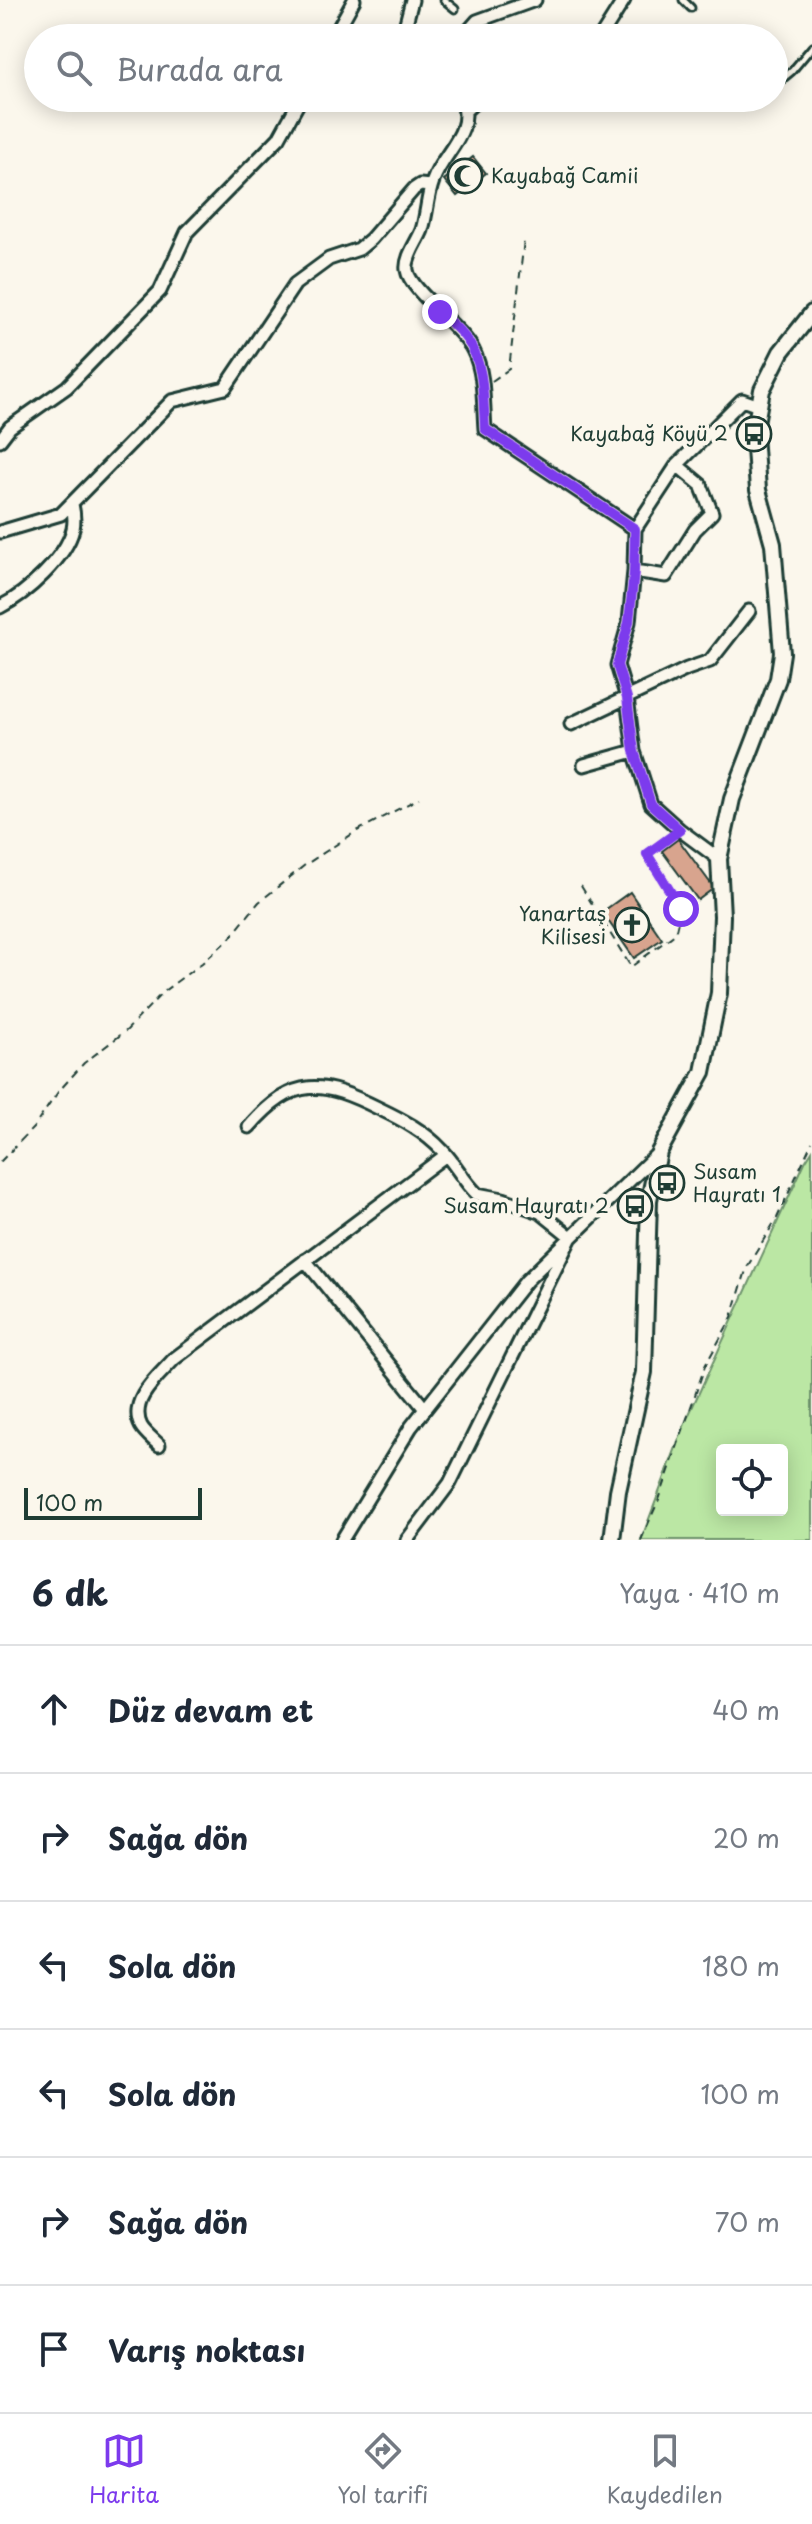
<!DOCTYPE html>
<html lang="tr">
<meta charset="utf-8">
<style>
:root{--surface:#fff;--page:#f6f6f7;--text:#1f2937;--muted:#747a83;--line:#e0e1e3;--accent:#7c3aed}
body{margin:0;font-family:"Playpen Sans",sans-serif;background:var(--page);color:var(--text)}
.controls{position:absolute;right:24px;bottom:24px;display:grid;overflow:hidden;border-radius:8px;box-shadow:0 4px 20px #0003}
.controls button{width:72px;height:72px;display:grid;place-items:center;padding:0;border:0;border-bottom:2px solid var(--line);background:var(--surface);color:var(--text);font:40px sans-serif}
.scale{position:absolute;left:24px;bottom:20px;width:178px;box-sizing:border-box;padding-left:8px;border:4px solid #1f3d34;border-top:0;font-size:22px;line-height:28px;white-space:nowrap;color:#1f3d34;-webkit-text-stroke:6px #fbf7ec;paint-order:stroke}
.stop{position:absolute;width:24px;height:24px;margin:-18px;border:6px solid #7c3aed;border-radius:50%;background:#fff}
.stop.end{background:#7c3aed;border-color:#fff;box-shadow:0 2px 8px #0008}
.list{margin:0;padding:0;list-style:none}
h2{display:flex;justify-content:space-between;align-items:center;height:104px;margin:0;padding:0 32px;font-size:34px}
h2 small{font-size:26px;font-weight:400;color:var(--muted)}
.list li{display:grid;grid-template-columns:52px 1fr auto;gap:24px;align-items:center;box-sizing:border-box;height:128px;padding:0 32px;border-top:2px solid var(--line)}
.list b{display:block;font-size:30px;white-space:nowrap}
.list em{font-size:26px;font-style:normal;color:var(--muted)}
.icon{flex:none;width:44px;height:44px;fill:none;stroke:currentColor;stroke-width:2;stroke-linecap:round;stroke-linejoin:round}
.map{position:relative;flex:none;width:812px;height:1540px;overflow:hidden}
.search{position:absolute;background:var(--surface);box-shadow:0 4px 20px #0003;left:24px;right:24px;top:24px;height:88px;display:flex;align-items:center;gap:20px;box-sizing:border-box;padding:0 28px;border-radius:44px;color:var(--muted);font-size:30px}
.sheet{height:872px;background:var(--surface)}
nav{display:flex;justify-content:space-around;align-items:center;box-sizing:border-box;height:112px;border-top:2px solid var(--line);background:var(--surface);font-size:22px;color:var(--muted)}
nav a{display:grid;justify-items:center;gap:4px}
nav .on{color:var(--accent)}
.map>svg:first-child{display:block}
</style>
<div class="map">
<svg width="812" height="1540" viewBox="0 0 812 1540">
<rect width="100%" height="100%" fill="#fbf7ec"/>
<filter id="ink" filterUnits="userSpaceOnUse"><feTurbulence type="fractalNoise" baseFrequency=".0125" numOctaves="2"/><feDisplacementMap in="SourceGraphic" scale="16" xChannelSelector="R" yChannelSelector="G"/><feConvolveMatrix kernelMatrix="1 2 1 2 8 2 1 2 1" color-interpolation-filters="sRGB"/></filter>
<g filter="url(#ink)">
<path fill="#bbe7a4" stroke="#6d926c" stroke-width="2" fill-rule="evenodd" d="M 812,1151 L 812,1540 L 641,1540 L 686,1421 L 805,1162 ZM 722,1450 L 782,1450 L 782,1510 L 722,1510 Z"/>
<path fill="#d8a48e" stroke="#1f3d34" stroke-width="2" d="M 473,157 L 486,173 L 457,196 L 444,180 Z
M 678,839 L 714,888 L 698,900 L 662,851 Z
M 630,892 L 662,939 L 634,958 L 602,912 Z"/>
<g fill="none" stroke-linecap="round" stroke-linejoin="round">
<g stroke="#1f3d34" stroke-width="11">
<path id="service" d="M 444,0 L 455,9
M 683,0 L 691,8
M 774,86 L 792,71 L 812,47
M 746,102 L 753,98"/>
</g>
<g stroke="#1f3d34" stroke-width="17">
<path id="minor" d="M 333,38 L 354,0
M 412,38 L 406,23 L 412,0
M 465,38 L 470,29 L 477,21 L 535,0
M 600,38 L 624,0
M 462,98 C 475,134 443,151 433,181 C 427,197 427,214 422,230 C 418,241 405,257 407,270 C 410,291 462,327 473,350 C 485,373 483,404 485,429 L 635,529 L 634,571 L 629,622 L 617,665 L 627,698 L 634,751 L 651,804 L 680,830 L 719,859
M 466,110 L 479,98
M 0,440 L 10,427 L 67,387 L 160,291 L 187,232 L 279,138 L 301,98
M 635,529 L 677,465 L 742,400 L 759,406
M 0,532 L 61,514 L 172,401 L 225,388 L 295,284 L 329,259 L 359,249 L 371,239 L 414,189 L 420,185 L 431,186
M 634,571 L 666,576 L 695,530 L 712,513 L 701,485 L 677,465
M 0,607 C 26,594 66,558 73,529 C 75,520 74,513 72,504
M 571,724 L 687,669 L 710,661 L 749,611
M 584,765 L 634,751
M 249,1127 C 294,1075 322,1080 380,1109 C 403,1120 424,1131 442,1150 C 455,1163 463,1181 477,1194 L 503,1199 L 540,1212 L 571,1237 L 450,1483 L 407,1540
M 305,1260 L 425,1409
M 159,1445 C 153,1439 145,1433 141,1426 C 128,1400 159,1376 174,1359 L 446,1155
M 342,1540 L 411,1427 L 526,1281 L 659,1152"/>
</g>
<g stroke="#1f3d34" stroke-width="20">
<path id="tertiary" d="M 612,1540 L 618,1491 L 644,1372 L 649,1200 L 659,1152 L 703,1072 L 719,993 L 722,916 L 719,859 L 732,799 L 778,679 L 782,653 L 773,544 L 758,490 L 754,434 L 762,390 L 781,352 L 812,313"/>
</g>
<path stroke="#1f3d34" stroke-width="2" stroke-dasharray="8 6" stroke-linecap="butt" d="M 492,381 L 509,369 L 524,240
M 581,886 L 631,967 L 675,934 L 681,909 L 647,854 L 669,838
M 0,1162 L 34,1127 L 58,1092 L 84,1063 L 127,1030 L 164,991 L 202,963 L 230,938 L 259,902 L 305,865 L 357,831 L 419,798
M 641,1540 L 660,1497 L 705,1366 L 732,1317 L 747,1267 L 777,1218 L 812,1142"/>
<use href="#service" stroke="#fbf7ec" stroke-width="5"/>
<use href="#minor" stroke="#fbf7ec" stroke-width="11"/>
<use href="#tertiary" stroke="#fbf7ec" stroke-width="14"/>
</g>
</g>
<g fill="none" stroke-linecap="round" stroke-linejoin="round" filter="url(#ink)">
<path stroke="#7c3aed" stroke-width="10" d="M 440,312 C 449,321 460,330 467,340 C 485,364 483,400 485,429 L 635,529 L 634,571 L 629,622 L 617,665 L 627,698 L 634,751 L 651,804 L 680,830 L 647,854 L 681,909"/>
</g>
<defs>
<g id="mosque-ring" transform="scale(1.8)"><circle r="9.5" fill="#fbf7ec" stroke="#1f3d34" stroke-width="1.5"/><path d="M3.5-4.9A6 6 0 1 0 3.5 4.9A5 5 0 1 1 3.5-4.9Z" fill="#1f3d34"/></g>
<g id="bus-ring" transform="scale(1.8)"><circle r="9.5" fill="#fbf7ec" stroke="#1f3d34" stroke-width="1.5"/><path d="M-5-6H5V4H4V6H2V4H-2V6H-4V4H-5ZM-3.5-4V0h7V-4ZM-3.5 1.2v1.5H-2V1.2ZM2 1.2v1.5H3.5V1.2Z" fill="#1f3d34"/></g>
<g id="church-ring" transform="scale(1.8)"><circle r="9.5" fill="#fbf7ec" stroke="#1f3d34" stroke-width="1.5"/><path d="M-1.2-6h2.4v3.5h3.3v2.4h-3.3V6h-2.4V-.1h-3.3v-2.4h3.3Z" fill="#1f3d34"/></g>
</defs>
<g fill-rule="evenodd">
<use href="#mosque-ring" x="465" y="176"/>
<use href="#bus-ring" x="754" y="434"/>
<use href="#church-ring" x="632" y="925"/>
<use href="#bus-ring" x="667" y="1183"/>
<use href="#bus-ring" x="635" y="1206"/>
</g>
<g text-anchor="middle" stroke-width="8" stroke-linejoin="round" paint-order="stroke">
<g font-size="20" fill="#1f3d34" stroke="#fbf7ec" text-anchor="end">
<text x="491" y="183" text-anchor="start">Kayabağ Camii</text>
<text x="728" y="441">Kayabağ Köyü 2</text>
<text x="606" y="921">Yanartaş<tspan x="606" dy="23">Kilisesi</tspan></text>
<text x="693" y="1179" text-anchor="start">Susam<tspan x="693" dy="23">Hayratı 1</tspan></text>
<text x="609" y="1213">Susam Hayratı 2</text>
</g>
</g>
</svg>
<div class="controls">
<button><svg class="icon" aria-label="locate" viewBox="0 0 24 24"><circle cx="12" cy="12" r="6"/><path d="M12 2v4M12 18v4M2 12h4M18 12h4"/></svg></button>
</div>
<div class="scale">100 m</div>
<div class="stop" style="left:681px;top:909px"></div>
<div class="stop end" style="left:440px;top:312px"></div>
<div class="search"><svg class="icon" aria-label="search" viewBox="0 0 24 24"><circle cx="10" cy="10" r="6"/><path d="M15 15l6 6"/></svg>Burada ara</div>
</div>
<section class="sheet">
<h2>6 dk<small>Yaya · 410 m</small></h2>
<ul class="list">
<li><svg class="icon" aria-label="ahead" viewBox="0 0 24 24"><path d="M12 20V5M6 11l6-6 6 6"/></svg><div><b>Düz devam et</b></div><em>40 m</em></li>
<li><svg class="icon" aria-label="right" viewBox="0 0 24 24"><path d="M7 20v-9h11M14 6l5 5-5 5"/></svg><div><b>Sağa dön</b></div><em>20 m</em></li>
<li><svg class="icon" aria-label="left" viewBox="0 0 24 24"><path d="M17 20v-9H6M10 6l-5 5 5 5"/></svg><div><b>Sola dön</b></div><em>180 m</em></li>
<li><svg class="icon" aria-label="left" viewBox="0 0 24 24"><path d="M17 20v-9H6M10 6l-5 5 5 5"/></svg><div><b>Sola dön</b></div><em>100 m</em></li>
<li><svg class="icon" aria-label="right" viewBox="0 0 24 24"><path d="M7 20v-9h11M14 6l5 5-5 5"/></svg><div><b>Sağa dön</b></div><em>70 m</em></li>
<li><svg class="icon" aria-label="arrive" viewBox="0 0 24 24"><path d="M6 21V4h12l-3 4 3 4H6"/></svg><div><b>Varış noktası</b></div></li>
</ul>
</section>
<nav>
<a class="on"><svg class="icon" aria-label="map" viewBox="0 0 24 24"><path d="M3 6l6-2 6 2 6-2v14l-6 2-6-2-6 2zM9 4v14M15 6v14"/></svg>Harita</a>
<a><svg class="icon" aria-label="directions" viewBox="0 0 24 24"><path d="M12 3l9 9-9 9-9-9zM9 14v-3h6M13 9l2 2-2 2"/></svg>Yol tarifi</a>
<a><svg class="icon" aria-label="saved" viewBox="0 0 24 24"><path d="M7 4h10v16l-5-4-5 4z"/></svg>Kaydedilen</a>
</nav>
